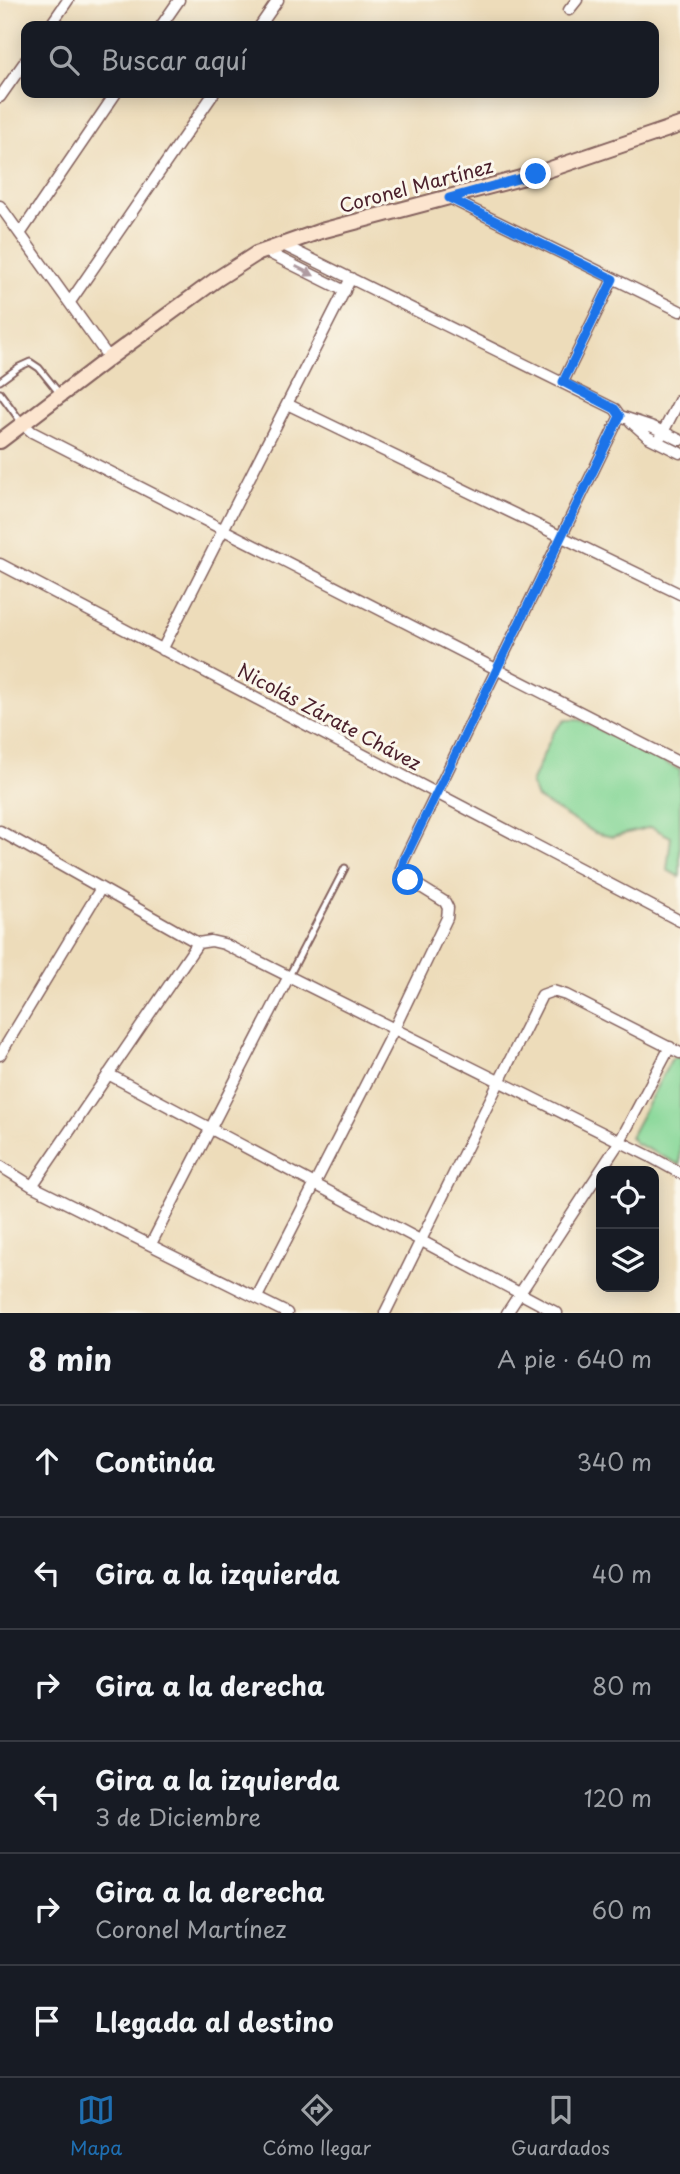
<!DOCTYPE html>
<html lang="es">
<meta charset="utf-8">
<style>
:root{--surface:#171b24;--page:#242831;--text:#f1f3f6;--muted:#9ea1a6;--line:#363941;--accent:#1f6fb2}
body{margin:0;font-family:"Playpen Sans",sans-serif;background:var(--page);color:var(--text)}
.controls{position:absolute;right:21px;bottom:21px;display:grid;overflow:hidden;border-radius:14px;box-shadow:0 4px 18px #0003}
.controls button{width:63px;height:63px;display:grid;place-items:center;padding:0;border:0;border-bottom:2px solid var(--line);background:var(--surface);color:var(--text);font:35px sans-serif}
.stop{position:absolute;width:21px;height:21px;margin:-16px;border:5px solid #1a73e8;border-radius:50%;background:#fff}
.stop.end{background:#1a73e8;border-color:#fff;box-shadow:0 2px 7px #0008}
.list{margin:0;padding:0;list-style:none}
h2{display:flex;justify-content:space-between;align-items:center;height:91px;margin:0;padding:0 28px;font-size:30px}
h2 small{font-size:23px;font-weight:400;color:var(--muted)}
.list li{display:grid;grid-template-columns:46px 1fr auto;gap:21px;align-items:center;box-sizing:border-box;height:112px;padding:0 28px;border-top:2px solid var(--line)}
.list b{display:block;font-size:26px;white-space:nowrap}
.list p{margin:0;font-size:23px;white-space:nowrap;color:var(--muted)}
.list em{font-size:23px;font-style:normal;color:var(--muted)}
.icon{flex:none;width:38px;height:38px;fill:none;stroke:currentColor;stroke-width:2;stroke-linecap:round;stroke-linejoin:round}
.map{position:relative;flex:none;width:680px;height:1313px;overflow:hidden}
.search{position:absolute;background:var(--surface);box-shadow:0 4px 18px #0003;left:21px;right:21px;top:21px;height:77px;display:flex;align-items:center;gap:18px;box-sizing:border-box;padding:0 24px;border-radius:14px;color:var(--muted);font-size:26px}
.sheet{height:763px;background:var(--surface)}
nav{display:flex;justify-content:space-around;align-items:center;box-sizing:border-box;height:98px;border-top:2px solid var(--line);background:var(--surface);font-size:19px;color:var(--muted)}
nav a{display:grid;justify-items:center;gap:4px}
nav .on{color:var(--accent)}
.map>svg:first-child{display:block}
</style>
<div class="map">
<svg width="680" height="1313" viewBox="0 0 680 1313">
<rect width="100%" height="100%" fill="#fbf7ec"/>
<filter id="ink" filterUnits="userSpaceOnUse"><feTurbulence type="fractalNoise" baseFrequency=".0143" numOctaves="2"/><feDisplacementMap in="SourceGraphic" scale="14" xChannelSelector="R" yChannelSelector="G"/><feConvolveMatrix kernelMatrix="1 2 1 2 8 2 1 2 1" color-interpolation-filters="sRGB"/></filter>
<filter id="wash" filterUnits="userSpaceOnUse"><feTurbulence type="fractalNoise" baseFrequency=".00686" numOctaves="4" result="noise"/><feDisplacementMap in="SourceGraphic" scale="28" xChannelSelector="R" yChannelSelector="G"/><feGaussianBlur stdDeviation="1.57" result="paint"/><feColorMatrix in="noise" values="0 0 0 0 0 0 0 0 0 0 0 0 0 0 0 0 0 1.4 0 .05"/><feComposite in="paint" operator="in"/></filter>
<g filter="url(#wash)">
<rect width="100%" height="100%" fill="#eddcba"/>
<path fill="#86d797" stroke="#687b61" stroke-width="2" d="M 565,720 L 580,720 L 680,770 L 680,877 L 667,870 L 671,837 L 651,827 L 612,837 L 595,833 L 537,798 L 531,783 L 553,733 Z
M 677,1056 L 680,1057 L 680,1165 L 635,1143 L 630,1137 L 672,1058 Z"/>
</g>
<g filter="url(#ink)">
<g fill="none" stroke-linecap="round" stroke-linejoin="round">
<g stroke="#83615d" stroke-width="9">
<path id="service" d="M 0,381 L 19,367 L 30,362 L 39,368 L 60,394
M 0,393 L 22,423
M 289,976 L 345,868"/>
</g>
<g stroke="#83615d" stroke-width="13">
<path id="minor" d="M 569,10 L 577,0
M 50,26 L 68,0
M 161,26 L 179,0
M 260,26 L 278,0
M 0,97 L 26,60
M 449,198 L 680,311
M 0,206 L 109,358
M 20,234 L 116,93
M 281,244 L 615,409 L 620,416 L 653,427 L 680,440
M 265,251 L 345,291
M 70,302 L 214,93
M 563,382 L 613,279
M 287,404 L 680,594
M 631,422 L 648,437 L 680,453
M 22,423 L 32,432 L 680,763
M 661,436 L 680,399
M 0,564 L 680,921
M 162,650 L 351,278
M 0,831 L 198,943 L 211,941 L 224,944 L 651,1157 L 680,1173
M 0,1055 L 101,888
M 108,1074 L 557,1313
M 0,1166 L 32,1186 L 287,1313
M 32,1186 L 198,943
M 151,1244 L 289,976
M 257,1297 L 394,1029 L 447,918 L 448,908 L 445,902 L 403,876 L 401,869 L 404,860 L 620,416
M 385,1313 L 542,995 L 553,991 L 566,995 L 680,1053
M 507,1313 L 620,1141 L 670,1047"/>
</g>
<g stroke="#83615d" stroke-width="18">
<path id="secondary" d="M 0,441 L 109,358 L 217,279 L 256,254 L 321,231 L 536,174 L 680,125"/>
</g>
<use href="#service" stroke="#fff" stroke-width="5"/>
<use href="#minor" stroke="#fff" stroke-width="10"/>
<use href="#secondary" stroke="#fce5cf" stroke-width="14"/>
</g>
<defs><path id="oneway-solid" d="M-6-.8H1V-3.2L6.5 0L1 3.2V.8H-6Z" transform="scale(1.75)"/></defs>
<use fill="#ae9aa0" href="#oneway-solid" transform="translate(305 271) rotate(27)"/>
</g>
<g fill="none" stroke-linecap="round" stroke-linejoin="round" filter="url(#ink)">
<path stroke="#1a73e8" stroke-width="9" d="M 408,880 C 400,874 401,869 404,860 L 620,416 L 615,409 L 563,382 L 613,279 L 449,198 L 536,174"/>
</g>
<g text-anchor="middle" stroke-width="6" stroke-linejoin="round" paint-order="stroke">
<g font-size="19" fill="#4a1f2b" stroke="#fbf7ec">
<text transform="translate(416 186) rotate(-15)" y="7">Coronel Martínez</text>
<text transform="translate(329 717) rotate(28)" y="7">Nicolás Zárate Chávez</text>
</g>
</g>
</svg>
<div class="controls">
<button><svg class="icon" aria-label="locate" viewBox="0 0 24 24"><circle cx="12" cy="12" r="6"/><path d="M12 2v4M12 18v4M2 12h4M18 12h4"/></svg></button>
<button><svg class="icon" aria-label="layers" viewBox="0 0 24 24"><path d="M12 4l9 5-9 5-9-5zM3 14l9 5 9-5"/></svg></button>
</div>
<div class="stop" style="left:408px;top:880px"></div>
<div class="stop end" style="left:536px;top:174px"></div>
<div class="search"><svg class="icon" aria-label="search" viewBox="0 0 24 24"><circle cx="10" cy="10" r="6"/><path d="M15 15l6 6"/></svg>Buscar aquí</div>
</div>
<section class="sheet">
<h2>8 min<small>A pie · 640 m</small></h2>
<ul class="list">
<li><svg class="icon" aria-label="ahead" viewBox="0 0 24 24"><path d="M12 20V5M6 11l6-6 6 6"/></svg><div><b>Continúa</b></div><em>340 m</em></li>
<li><svg class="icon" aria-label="left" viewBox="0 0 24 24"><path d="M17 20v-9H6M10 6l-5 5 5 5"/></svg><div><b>Gira a la izquierda</b></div><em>40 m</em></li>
<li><svg class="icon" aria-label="right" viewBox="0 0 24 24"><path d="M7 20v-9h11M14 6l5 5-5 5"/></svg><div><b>Gira a la derecha</b></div><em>80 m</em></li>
<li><svg class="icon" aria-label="left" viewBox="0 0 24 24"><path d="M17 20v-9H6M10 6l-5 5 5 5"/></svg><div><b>Gira a la izquierda</b><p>3 de Diciembre</p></div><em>120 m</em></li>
<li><svg class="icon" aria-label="right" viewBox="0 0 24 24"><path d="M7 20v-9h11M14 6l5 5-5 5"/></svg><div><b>Gira a la derecha</b><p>Coronel Martínez</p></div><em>60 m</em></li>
<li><svg class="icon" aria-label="arrive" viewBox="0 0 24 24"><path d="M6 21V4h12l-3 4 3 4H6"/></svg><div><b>Llegada al destino</b></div></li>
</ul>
</section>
<nav>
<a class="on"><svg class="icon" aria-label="map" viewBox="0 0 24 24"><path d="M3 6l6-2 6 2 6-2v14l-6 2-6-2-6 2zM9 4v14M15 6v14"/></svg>Mapa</a>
<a><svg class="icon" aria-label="directions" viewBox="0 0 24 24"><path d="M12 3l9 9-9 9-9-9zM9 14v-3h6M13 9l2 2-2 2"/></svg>Cómo llegar</a>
<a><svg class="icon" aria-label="saved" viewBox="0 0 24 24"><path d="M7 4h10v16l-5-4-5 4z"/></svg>Guardados</a>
</nav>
